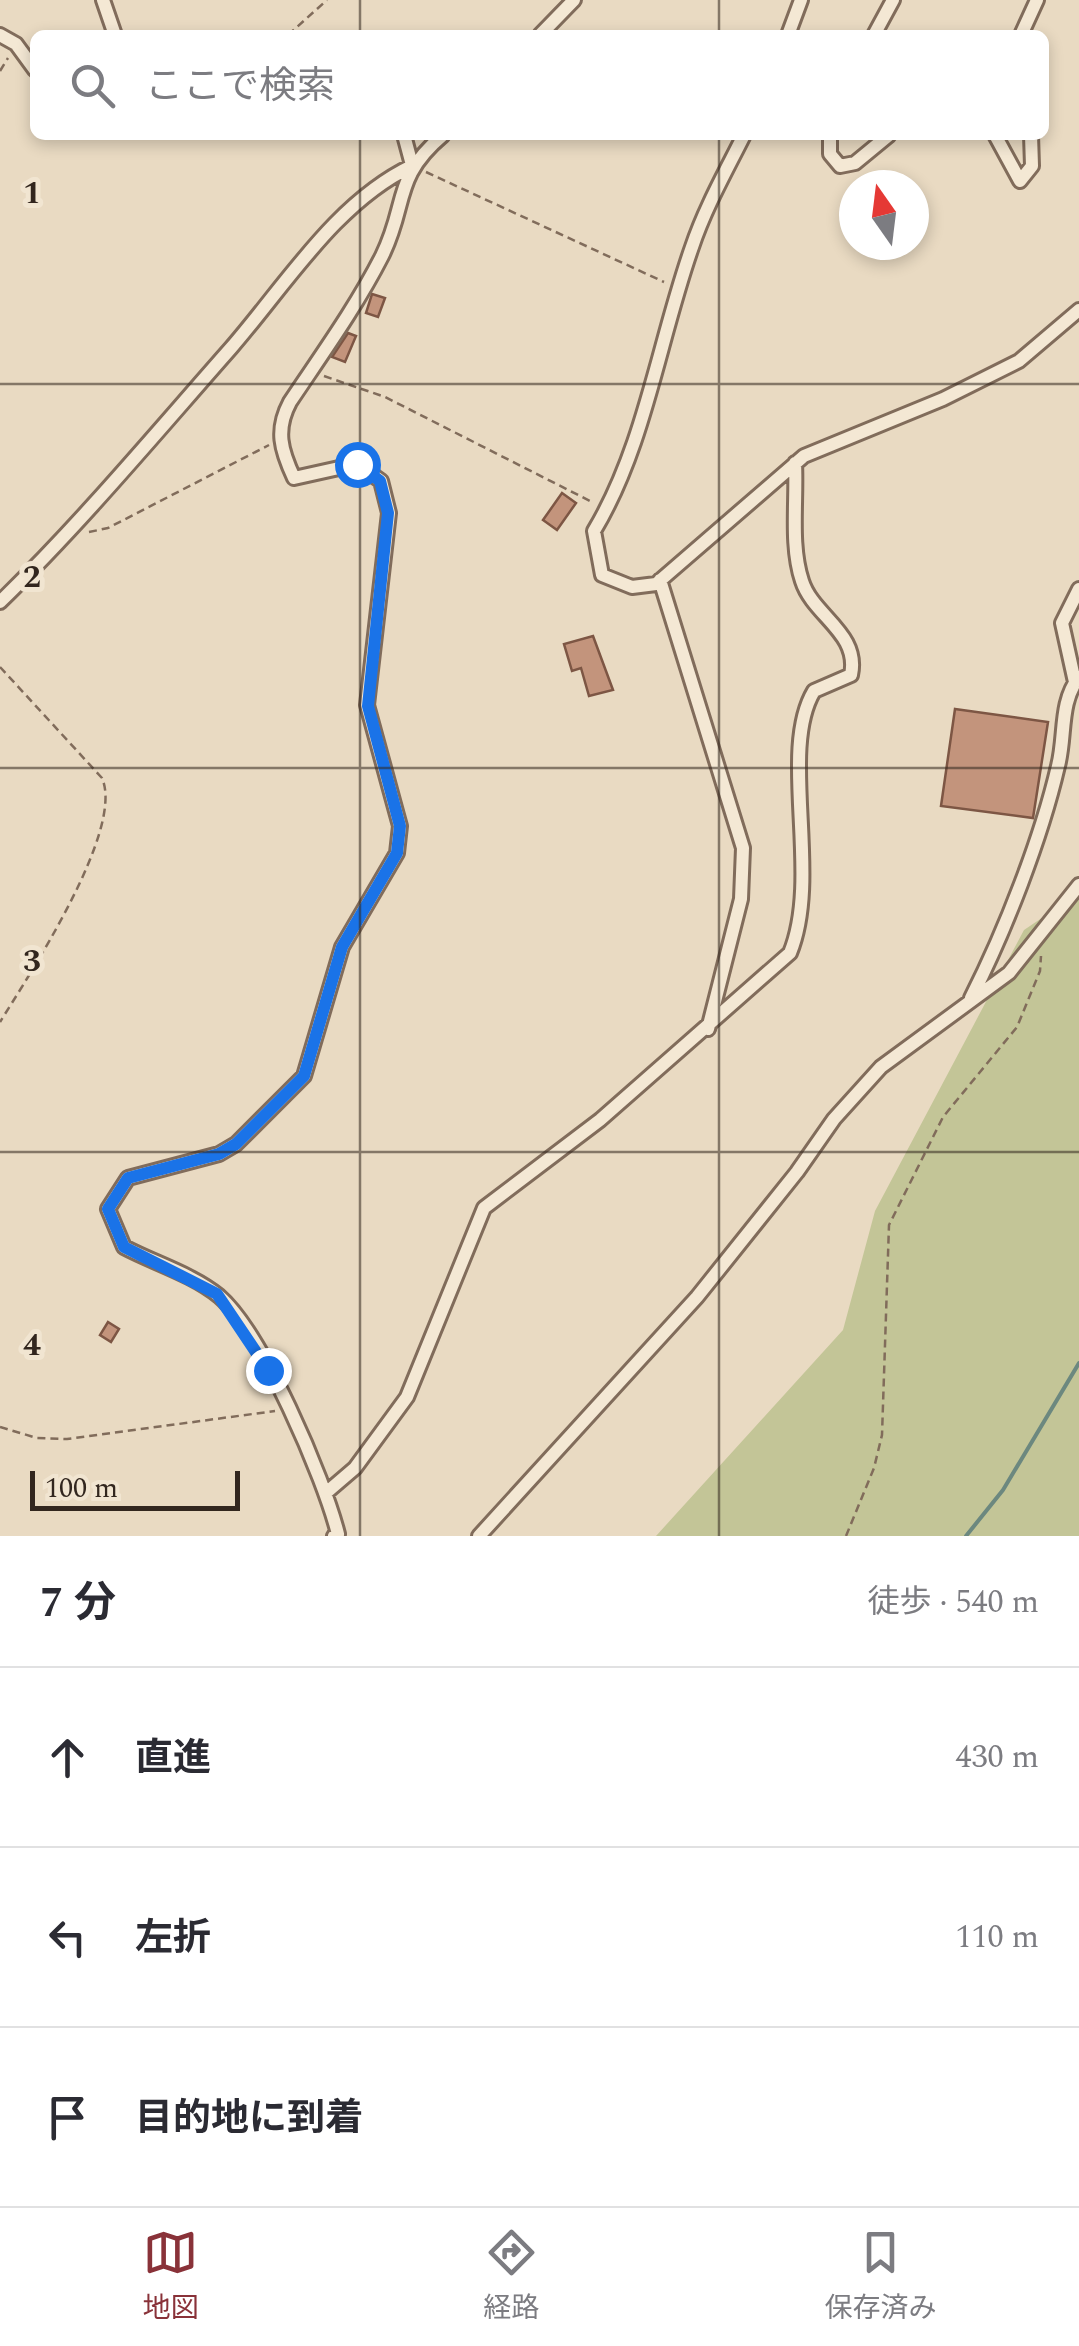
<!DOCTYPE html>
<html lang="ja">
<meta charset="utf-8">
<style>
:root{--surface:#fff;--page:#f7f7f7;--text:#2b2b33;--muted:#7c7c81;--line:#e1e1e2;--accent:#893239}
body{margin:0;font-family:Spectral,"Noto Sans JP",serif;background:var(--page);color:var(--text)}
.compass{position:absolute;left:839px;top:170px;width:90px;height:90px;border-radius:50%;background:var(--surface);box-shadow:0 5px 15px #0003;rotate:346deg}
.scale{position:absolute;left:30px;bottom:25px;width:210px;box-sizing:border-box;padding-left:10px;border:5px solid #32261e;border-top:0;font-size:28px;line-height:35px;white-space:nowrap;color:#32261e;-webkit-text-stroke:8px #f1e5d1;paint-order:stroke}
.stop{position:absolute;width:30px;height:30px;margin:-22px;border:8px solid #1a73e8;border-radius:50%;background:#fff}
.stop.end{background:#1a73e8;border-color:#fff;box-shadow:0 2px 10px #0008}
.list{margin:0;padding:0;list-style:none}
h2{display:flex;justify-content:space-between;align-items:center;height:130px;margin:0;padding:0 40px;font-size:42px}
h2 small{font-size:32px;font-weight:400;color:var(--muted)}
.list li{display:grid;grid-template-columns:65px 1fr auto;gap:30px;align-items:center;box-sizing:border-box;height:180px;padding:0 40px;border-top:2px solid var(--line)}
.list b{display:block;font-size:38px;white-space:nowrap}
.list em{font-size:32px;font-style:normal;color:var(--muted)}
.icon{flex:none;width:55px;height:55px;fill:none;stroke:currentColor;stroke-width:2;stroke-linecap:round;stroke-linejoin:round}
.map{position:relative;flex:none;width:1079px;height:1536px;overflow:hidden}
.search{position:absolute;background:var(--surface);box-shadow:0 5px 15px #0003;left:30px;right:30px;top:30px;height:110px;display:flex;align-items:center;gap:25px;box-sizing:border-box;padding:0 35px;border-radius:15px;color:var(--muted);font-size:38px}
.sheet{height:670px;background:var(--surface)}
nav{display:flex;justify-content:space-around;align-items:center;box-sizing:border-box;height:140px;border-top:2px solid var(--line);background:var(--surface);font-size:28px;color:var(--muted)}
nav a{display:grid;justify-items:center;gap:5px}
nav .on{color:var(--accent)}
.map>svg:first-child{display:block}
</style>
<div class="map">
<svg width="1079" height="1536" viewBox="0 0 1079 1536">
<rect width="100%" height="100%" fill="#e9dac2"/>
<path fill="#c3c597" d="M 1079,893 L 1079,1536 L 656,1536 L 843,1330 L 875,1211 L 1024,930 Z"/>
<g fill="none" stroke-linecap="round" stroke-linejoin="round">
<path stroke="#6c887f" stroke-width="4" d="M 966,1536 L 1003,1490 L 1079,1363"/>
</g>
<path fill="#c3947c" stroke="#7d5644" stroke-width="2.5" d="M 372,294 L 385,298 L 378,317 L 366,313 Z
M 348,333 L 356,336 L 345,362 L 332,357 Z
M 562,493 L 576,503 L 557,530 L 543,520 Z
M 593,636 L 613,690 L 589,696 L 581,668 L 572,671 L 564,644 Z
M 955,709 L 1048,722 L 1033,818 L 941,806 Z
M 108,1322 L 119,1329 L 111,1342 L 100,1335 Z"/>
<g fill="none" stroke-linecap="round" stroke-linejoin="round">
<g stroke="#816c5b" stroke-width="18">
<path id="street" d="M 103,0 L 115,35
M 0,35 L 16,44 L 35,70
M 540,35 L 574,0
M 788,35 L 801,0
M 874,35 L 893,0
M 1021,35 L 1037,0
M 404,135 L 412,165
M 744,135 C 726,171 705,208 692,247 C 659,340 645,446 594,531 L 602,575 L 632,587 L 656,584 L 804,456 L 943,399 L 1019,361 L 1079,310
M 830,135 L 830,154 L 840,166 L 855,163 L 889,135
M 995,135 L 1020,181 L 1032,166 L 1031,135
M 660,580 L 743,848 L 741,899 L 708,1029
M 0,602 C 82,522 156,433 231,348 C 285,286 336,202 412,166
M 1075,682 L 1062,623 L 1079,589
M 971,998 C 1005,931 1041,839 1058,766 C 1066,735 1059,703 1079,677
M 327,1492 L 355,1468 L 407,1397 L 484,1208 L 600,1120 L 790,953 C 822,875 778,751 814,691 L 851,675 C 860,633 813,616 802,581 C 790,545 797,501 795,463
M 334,1536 L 338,1534 C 324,1478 262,1333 219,1296 C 192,1274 154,1263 124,1247 L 108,1209 L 128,1178 L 219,1154 L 236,1144 L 304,1076 L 342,947 L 397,853 L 400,826 L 367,705 L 389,513 L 381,481 L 357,464 L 294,478 C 281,450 275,430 290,402 C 322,354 356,307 382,256 C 408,204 392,178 443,135
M 479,1536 L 697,1297 L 797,1172 L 834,1119 L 881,1067 L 1009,973 L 1079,885"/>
</g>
<path stroke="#816c5b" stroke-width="2.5" stroke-dasharray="8 5" stroke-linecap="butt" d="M 288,35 L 327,0
M 0,71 L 8,58
M 426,172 L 664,282
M 324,376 L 385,397 L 592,502
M 89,532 L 108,528 L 269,445
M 0,667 L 102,778 C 125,830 29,975 0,1022
M 0,1427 L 37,1438 L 67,1439 L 275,1411
M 846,1536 L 874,1468 L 882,1435 L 889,1225 L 943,1117 L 1017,1027 L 1040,971 L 1041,956"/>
<use href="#street" stroke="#f4e8d4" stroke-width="12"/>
</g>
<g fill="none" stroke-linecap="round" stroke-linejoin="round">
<path stroke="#1a73e8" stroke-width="12" d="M 268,1370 L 217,1294 L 124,1247 L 108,1209 L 128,1178 L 219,1154 L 236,1144 L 304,1076 L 342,947 L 397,853 L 400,826 L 368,706 L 388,513 L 380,481 L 357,464"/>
</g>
<path fill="none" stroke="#32261e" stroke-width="2.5" stroke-opacity="0.55" d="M 360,0 L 360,35M 719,0 L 719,35M 360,135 L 360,1536M 719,135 L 719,1536M 0,384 L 1079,384M 0,768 L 1079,768M 0,1152 L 1079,1152"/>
<g font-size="32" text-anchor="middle" font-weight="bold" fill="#32261e" stroke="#f1e5d1" stroke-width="10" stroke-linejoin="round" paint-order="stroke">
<text x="32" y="203">1</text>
<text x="32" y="587">2</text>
<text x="32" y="971">3</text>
<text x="32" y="1355">4</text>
</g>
</svg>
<svg class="compass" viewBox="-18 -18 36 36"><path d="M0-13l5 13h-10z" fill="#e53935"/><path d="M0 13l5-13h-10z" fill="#7c7c81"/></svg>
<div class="scale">100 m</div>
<div class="stop" style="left:357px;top:464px"></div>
<div class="stop end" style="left:268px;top:1370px"></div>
<div class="search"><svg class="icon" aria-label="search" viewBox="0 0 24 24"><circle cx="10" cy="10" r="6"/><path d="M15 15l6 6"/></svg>ここで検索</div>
</div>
<section class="sheet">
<h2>7 分<small>徒歩 · 540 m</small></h2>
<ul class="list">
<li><svg class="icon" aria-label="ahead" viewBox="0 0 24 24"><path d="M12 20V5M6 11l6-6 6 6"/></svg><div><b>直進</b></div><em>430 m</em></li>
<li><svg class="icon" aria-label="left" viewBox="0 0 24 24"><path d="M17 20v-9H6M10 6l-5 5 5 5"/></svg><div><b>左折</b></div><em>110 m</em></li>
<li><svg class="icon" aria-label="arrive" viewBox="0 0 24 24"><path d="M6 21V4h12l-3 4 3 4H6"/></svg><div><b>目的地に到着</b></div></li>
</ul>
</section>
<nav>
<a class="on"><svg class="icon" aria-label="map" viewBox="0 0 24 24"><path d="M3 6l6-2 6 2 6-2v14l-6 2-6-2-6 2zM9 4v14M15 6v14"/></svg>地図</a>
<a><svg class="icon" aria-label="directions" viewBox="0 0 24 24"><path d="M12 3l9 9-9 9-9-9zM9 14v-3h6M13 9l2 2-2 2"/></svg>経路</a>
<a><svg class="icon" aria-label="saved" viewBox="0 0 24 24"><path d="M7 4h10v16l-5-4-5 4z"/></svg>保存済み</a>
</nav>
